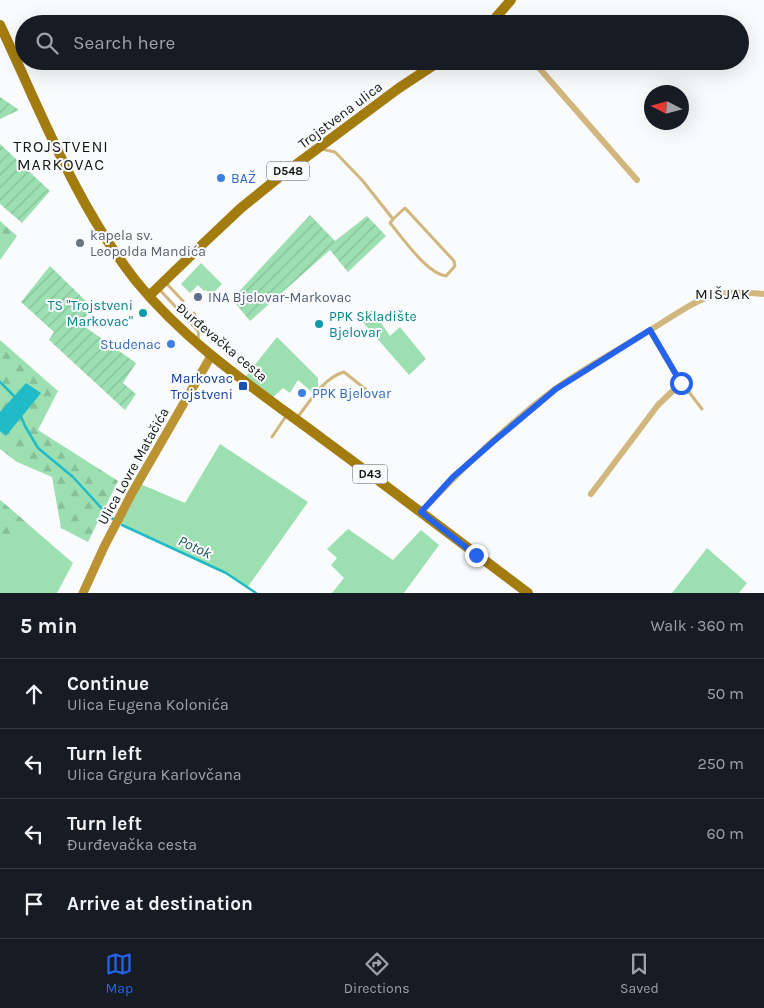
<!DOCTYPE html>
<meta charset="utf-8">
<style>
:root{--surface:#171b24;--page:#20242c;--text:#f1f3f6;--muted:#9ea1a6;--line:#363941;--accent:#2563eb}
body{margin:0;font-family:Karla,sans-serif;background:var(--page);color:var(--text)}
.compass{position:absolute;left:644px;top:85px;width:45px;height:45px;border-radius:50%;background:var(--surface);box-shadow:0 5px 20px #0002;rotate:276deg}
.stop{position:absolute;width:15px;height:15px;margin:-11px;border:4px solid #2563eb;border-radius:50%;background:#fff}
.stop.end{background:#2563eb;border-color:#fff;box-shadow:0 1px 5px #0008}
.list{margin:0;padding:0;list-style:none}
h2{display:flex;justify-content:space-between;align-items:center;height:65px;margin:0;padding:0 20px;font-size:21px}
h2 small{font-size:16px;font-weight:400;color:var(--muted)}
.list li{display:grid;grid-template-columns:32px 1fr auto;gap:15px;align-items:center;box-sizing:border-box;height:70px;padding:0 20px;border-top:1px solid var(--line)}
.list b{display:block;font-size:19px;white-space:nowrap}
.list p{margin:0;font-size:16px;white-space:nowrap;color:var(--muted)}
.list em{font-size:16px;font-style:normal;color:var(--muted)}
.icon{flex:none;width:28px;height:28px;fill:none;stroke:currentColor;stroke-width:2;stroke-linecap:round;stroke-linejoin:round}
.map{position:relative;flex:none;width:764px;height:593px;overflow:hidden}
.search{position:absolute;background:var(--surface);box-shadow:0 5px 20px #0002;left:15px;right:15px;top:15px;height:55px;display:flex;align-items:center;gap:12px;box-sizing:border-box;padding:0 18px;border-radius:28px;color:var(--muted);font-size:19px}
.sheet{height:345px;background:var(--surface)}
nav{display:flex;justify-content:space-around;align-items:center;box-sizing:border-box;height:70px;border-top:1px solid var(--line);background:var(--surface);font-size:14px;color:var(--muted)}
nav a{display:grid;justify-items:center;gap:2px}
nav .on{color:var(--accent)}
.map>svg:first-child{display:block}
</style>
<div class="map">
<svg width="764" height="593" viewBox="0 0 764 593">
<defs>
<pattern id="forest-firs" width="22" height="20" patternUnits="userSpaceOnUse" patternTransform="scale(1.25)"><rect width="22" height="20" fill="#9ce0b2"/><path d="M5 1l3.5 6h-7zM16 11l3.5 6h-7z" fill="#86bf98"/></pattern>
<pattern id="garden-furrows" width="10" height="10" patternUnits="userSpaceOnUse" patternTransform="scale(1.25)"><rect width="10" height="10" fill="#9ce0b2"/><path d="M-1 1l2-2M0 10L10 0M9 11l2-2" fill="none" stroke="#86bf98"/></pattern>
</defs>
<rect width="100%" height="100%" fill="#fafbfc"/>
<path fill="#9ce0b2" d="M 201,263 L 222,284 L 211,295 L 206,290 L 204,291 L 198,285 L 190,293 L 181,284 Z
M 372,310 L 390,336 L 400,327 L 426,359 L 409,375 L 360,319 Z
M 277,337 L 318,378 L 318,386 L 313,393 L 298,380 L 290,393 L 283,388 L 270,400 L 243,380 Z
M 220,444 L 308,502 L 247,588 L 226,573 L 117,522 L 138,483 L 185,503 Z
M 0,500 L 73,563 L 57,593 L 0,593 Z
M 348,529 L 393,560 L 421,530 L 439,545 L 404,593 L 332,593 L 344,578 L 331,565 L 337,558 L 327,549 Z
M 707,548 L 747,583 L 739,593 L 672,593 Z"/>
<path fill="url(#forest-firs)" d="M 0,221 L 17,236 L 0,260 Z
M 0,340 L 58,391 L 38,430 L 118,481 L 88,542 L 61,528 L 52,477 L 17,462 L 0,449 Z
M 0,500 L 27,523 L 0,552 Z"/>
<path fill="url(#garden-furrows)" d="M 0,97 L 19,110 L 0,119 Z
M 0,144 L 50,191 L 22,223 L 0,204 Z
M 310,215 L 335,241 L 367,216 L 386,236 L 348,272 L 330,250 L 250,321 L 232,299 Z
M 50,266 L 92,307 L 81,324 L 136,363 L 123,383 L 136,394 L 125,410 L 49,340 L 54,332 L 21,302 Z"/>
<path fill="#21bac7" d="M 26,383 L 41,393 L 6,436 L 0,431 L 0,412 Z"/>
<g fill="none" stroke-linecap="round" stroke-linejoin="round">
<path stroke="#21bac7" stroke-width="2.5" d="M 0,382 L 14,396 L 15,399
M 20,414 L 25,426 L 38,448 L 73,477 L 104,511 L 113,519
M 122,525 L 226,573 L 256,593"/>
<path stroke="#d1b67e" stroke-width="3" d="M 321,149 L 335,152 L 362,180 L 393,219 L 405,208 L 454,261 L 455,266 L 446,276 C 427,274 403,238 390,223 L 393,219
M 166,283 L 183,301
M 159,289 L 199,332
M 194,313 L 199,326 L 198,340
M 682,383 L 702,409
M 296,419 C 310,402 323,378 344,372 L 369,392
M 272,437 L 286,416"/>
<path stroke="#d1b67e" stroke-width="6" d="M 533,61 L 637,180
M 591,494 L 658,405 L 681,383 L 650,330
M 421,512 C 462,468 507,425 555,389 C 586,367 620,349 652,329 C 669,319 696,299 715,295 C 731,291 748,293 764,294"/>
<path stroke="#bc9333" stroke-width="9" d="M 83,593 L 104,547 L 132,493 L 211,356"/>
<path stroke="#a37c10" stroke-width="10" d="M 490,24 L 511,0
M 0,25 C 41,112 76,205 136,281 C 188,345 258,391 324,440 C 392,490 460,542 528,593
M 149,296 L 207,240 L 241,208 L 278,178 L 399,88 L 440,61"/>
</g>
<g fill="none" stroke-linecap="round" stroke-linejoin="round">
<path stroke="#2563eb" stroke-width="6" d="M 476,555 L 421,512 L 453,477 L 494,441 L 556,389 L 650,330 L 681,383"/>
</g>
<g fill="#3f7fe0" stroke="#fafbfc" stroke-width="2">
<circle cx="221" cy="178" r="5"/>
<circle cx="171" cy="344" r="5"/>
<circle cx="302" cy="393" r="5"/>
</g>
<circle fill="#6b7280" stroke="#fafbfc" stroke-width="2" cx="80" cy="243" r="5"/>
<circle fill="#5c6f8a" stroke="#fafbfc" stroke-width="2" cx="198" cy="297" r="5"/>
<g fill="#0f9aa8" stroke="#fafbfc" stroke-width="2">
<circle cx="143" cy="313" r="5"/>
<circle cx="319" cy="324" r="5"/>
</g>
<rect fill="#1a4fb4" stroke="#fafbfc" stroke-width="2" x="238" y="381" width="10" height="10" rx="2.5"/>
<g text-anchor="middle" stroke-width="4" stroke-linejoin="round" paint-order="stroke">
<g fill="#fafbfc" stroke="#5a5b5b" stroke-width="1">
<rect x="267" y="161.5" width="42" height="19" rx="4"/>
<rect x="352.5" y="464.5" width="35" height="19" rx="4"/>
</g>
<g font-size="12" font-weight="bold" fill="#151616">
<text x="288" y="175">D548</text>
<text x="370" y="478">D43</text>
</g>
<g font-size="14" fill="#151616" stroke="#fafbfc">
<text transform="translate(340 115) rotate(-37)" y="5">Trojstvena ulica</text>
<text transform="translate(222 342) rotate(40)" y="5">Đurđevačka cesta</text>
<text transform="translate(133 466) rotate(-61)" y="5">Ulica Lovre Matačića</text>
</g>
<g font-size="14" fill="#366cbe" stroke="#fafbfc" text-anchor="start">
<text x="231" y="183">BAŽ</text>
<text x="161" y="349" text-anchor="end">Studenac</text>
<text x="312" y="398">PPK Bjelovar</text>
</g>
<g font-size="14" fill="#5b616d" stroke="#fafbfc" text-anchor="start">
<text x="90" y="240">kapela sv.<tspan x="90" dy="16">Leopolda Mandića</tspan></text>
</g>
<g font-size="14" fill="#4e5e75" stroke="#fafbfc" text-anchor="start">
<text x="208" y="302">INA Bjelovar-Markovac</text>
</g>
<g font-size="14" fill="#0d838f" stroke="#fafbfc" text-anchor="end">
<text x="133" y="310">TS "Trojstveni<tspan x="133" dy="16">Markovac"</tspan></text>
<text x="329" y="321" text-anchor="start">PPK Skladište<tspan x="329" dy="16">Bjelovar</tspan></text>
</g>
<g font-size="14" fill="#164399" stroke="#fafbfc" text-anchor="end">
<text x="233" y="383">Markovac<tspan x="233" dy="16">Trojstveni</tspan></text>
</g>
<g font-size="15" letter-spacing="1" fill="#151616" stroke="#fafbfc">
<text x="723" y="299">MIŠJAK</text>
</g>
<g font-size="15" font-style="italic" fill="#1d575c" stroke="#fafbfc">
<text transform="translate(195 547) rotate(25)" y="5">Potok</text>
</g>
<g font-size="16" letter-spacing="1" fill="#151616" stroke="#fafbfc">
<text x="61" y="152">TROJSTVENI<tspan x="61" dy="18">MARKOVAC</tspan></text>
</g>
</g>
</svg>
<svg class="compass" viewBox="-18 -18 36 36"><path d="M0-13l5 13h-10z" fill="#e53935"/><path d="M0 13l5-13h-10z" fill="#9ea1a6"/></svg>
<div class="stop" style="left:681px;top:383px"></div>
<div class="stop end" style="left:476px;top:555px"></div>
<div class="search"><svg class="icon" aria-label="search" viewBox="0 0 24 24"><circle cx="10" cy="10" r="6"/><path d="M15 15l6 6"/></svg>Search here</div>
</div>
<section class="sheet">
<h2>5 min<small>Walk · 360 m</small></h2>
<ul class="list">
<li><svg class="icon" aria-label="ahead" viewBox="0 0 24 24"><path d="M12 20V5M6 11l6-6 6 6"/></svg><div><b>Continue</b><p>Ulica Eugena Kolonića</p></div><em>50 m</em></li>
<li><svg class="icon" aria-label="left" viewBox="0 0 24 24"><path d="M17 20v-9H6M10 6l-5 5 5 5"/></svg><div><b>Turn left</b><p>Ulica Grgura Karlovčana</p></div><em>250 m</em></li>
<li><svg class="icon" aria-label="left" viewBox="0 0 24 24"><path d="M17 20v-9H6M10 6l-5 5 5 5"/></svg><div><b>Turn left</b><p>Đurđevačka cesta</p></div><em>60 m</em></li>
<li><svg class="icon" aria-label="arrive" viewBox="0 0 24 24"><path d="M6 21V4h12l-3 4 3 4H6"/></svg><div><b>Arrive at destination</b></div></li>
</ul>
</section>
<nav>
<a class="on"><svg class="icon" aria-label="map" viewBox="0 0 24 24"><path d="M3 6l6-2 6 2 6-2v14l-6 2-6-2-6 2zM9 4v14M15 6v14"/></svg>Map</a>
<a><svg class="icon" aria-label="directions" viewBox="0 0 24 24"><path d="M12 3l9 9-9 9-9-9zM9 14v-3h6M13 9l2 2-2 2"/></svg>Directions</a>
<a><svg class="icon" aria-label="saved" viewBox="0 0 24 24"><path d="M7 4h10v16l-5-4-5 4z"/></svg>Saved</a>
</nav>
